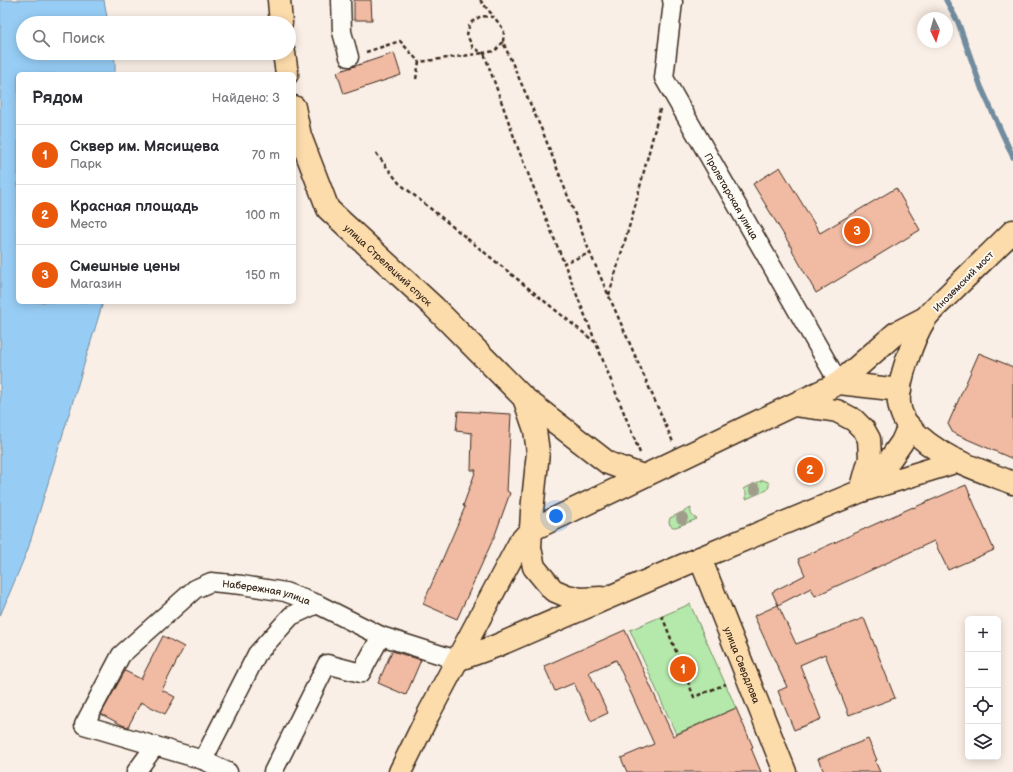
<!DOCTYPE html>
<html lang="ru">
<meta charset="utf-8">
<style>
:root{--surface:#fff;--page:#f7f7f7;--text:#2b2b33;--muted:#7c7c81;--line:#e1e1e2;--accent:#ea580c}
body{margin:0;font-family:"Balsamiq Sans",sans-serif;background:var(--page);color:var(--text)}
.controls{position:absolute;right:12px;bottom:12px;display:grid;overflow:hidden;border-radius:6px;box-shadow:0 2px 10px #0003}
.controls button{width:36px;height:36px;display:grid;place-items:center;padding:0;border:0;border-bottom:1px solid var(--line);background:var(--surface);color:var(--text);font:20px sans-serif}
.compass{position:absolute;left:917px;top:12px;width:36px;height:36px;border-radius:50%;background:var(--surface);box-shadow:0 2px 10px #0003;rotate:175deg}
.you{position:absolute;left:556px;top:516px;width:14px;height:14px;margin:-10px;border:3px solid #fff;border-radius:50%;background:#1a73e8;box-shadow:0 0 0 6px #1a73e833}
.badge{display:grid;place-items:center;width:26px;height:26px;border-radius:50%;background:var(--accent);color:#fff;font-size:13px;font-weight:700}
.pin{position:absolute;translate:-50% -50%;border:2px solid #fff;box-shadow:0 1px 4px #0006}
.list{margin:0;padding:0;list-style:none}
h2{display:flex;justify-content:space-between;align-items:center;height:52px;margin:0;padding:0 16px;font-size:17px}
h2 small{font-size:13px;font-weight:400;color:var(--muted)}
.list li{display:grid;grid-template-columns:26px 1fr auto;gap:12px;align-items:center;box-sizing:border-box;height:60px;padding:0 16px;border-top:1px solid var(--line)}
.list b{display:block;font-size:15px;white-space:nowrap}
.list p{margin:0;font-size:13px;white-space:nowrap;color:var(--muted)}
.list em{font-size:13px;font-style:normal;color:var(--muted)}
.icon{flex:none;width:22px;height:22px;fill:none;stroke:currentColor;stroke-width:2;stroke-linecap:round;stroke-linejoin:round}
.map{position:relative;flex:none;width:1013px;height:772px;overflow:hidden}
.search{position:absolute;background:var(--surface);box-shadow:0 2px 10px #0003;left:16px;top:16px;width:280px;height:44px;display:flex;align-items:center;gap:10px;box-sizing:border-box;padding:0 14px;border-radius:22px;color:var(--muted);font-size:15px}
.panel{position:absolute;background:var(--surface);box-shadow:0 2px 10px #0003;left:16px;top:72px;width:280px;height:232px;border-radius:6px}
.map>svg:first-child{display:block}
</style>
<div class="map">
<svg width="1013" height="772" viewBox="0 0 1013 772">
<rect width="100%" height="100%" fill="#faefe6"/>
<filter id="ink" filterUnits="userSpaceOnUse"><feTurbulence type="fractalNoise" baseFrequency=".025" numOctaves="2"/><feDisplacementMap in="SourceGraphic" scale="8" xChannelSelector="R" yChannelSelector="G"/><feConvolveMatrix kernelMatrix="1 2 1 2 8 2 1 2 1" color-interpolation-filters="sRGB"/></filter>
<g filter="url(#ink)">
<path fill="#b4e9ab" stroke="#788a64" d="M 763,480 L 768,482 C 770,485 769,487 767,490 L 746,499 L 746,492 L 743,489 Z
M 691,508 C 690,514 692,516 697,519 L 676,527 L 673,527 L 670,525 L 669,522 L 670,518 Z
M 690,604 L 736,708 L 676,734 L 630,630 Z"/>
<path fill="#97cdf5" stroke="#728c9f" d="M 0,0 L 104,0 L 108,23 L 23,23 L 23,53 L 113,53 L 115,61 L 115,74 L 18,74 L 18,302 L 103,302 L 28,549 L 0,616 Z"/>
<g fill="none" stroke-linecap="round" stroke-linejoin="round">
<path stroke="#728c9f" stroke-width="5.5" d="M 946,0 L 958,22 L 981,87 L 1013,157"/>
</g>
<path fill="#f0baa3" stroke="#3b2a1e" d="M 354,0 L 371,0 L 372,20 L 354,20 Z
M 394,53 L 401,75 L 344,94 L 337,72 Z
M 780,167 L 820,233 L 896,188 L 920,230 L 816,293 L 792,250 L 793,250 L 753,184 Z
M 979,353 L 1013,367 L 1013,459 L 953,433 L 948,424 Z
M 458,411 L 511,414 L 507,491 L 510,493 L 495,535 L 457,619 L 423,604 L 465,507 L 463,506 L 476,470 L 471,470 L 472,433 L 456,431 Z
M 966,485 L 994,550 L 948,570 L 934,541 L 815,596 L 811,588 L 778,605 L 772,592 L 805,575 L 798,559 L 913,507 L 913,508 Z
M 778,605 L 796,644 L 864,618 L 895,698 L 849,715 L 825,654 L 800,665 L 821,719 L 794,730 L 778,691 L 787,687 L 754,616 Z
M 625,630 L 673,736 L 736,708 L 753,747 L 751,748 L 761,772 L 627,772 L 621,758 L 654,744 L 616,660 L 589,672 L 608,713 L 591,721 L 574,683 L 555,691 L 544,666 Z
M 163,636 L 184,647 L 162,690 L 175,697 L 165,714 L 141,702 L 128,727 L 122,725 L 101,714 L 125,671 L 141,679 Z
M 392,651 L 421,660 L 406,695 L 378,683 Z
M 868,739 L 877,760 L 875,761 L 880,772 L 824,772 L 818,759 Z"/>
<g fill="none" stroke-linecap="round" stroke-linejoin="round">
<g stroke="#3b2a1e" stroke-width="21">
<g id="minor">
<path d="M 341,0 L 342,32 L 349,57"/>
<path id="s1" d="M 672,0 L 673,2 L 664,78 L 839,383"/>
<path d="M 203,760 L 257,654 L 291,616 L 317,604"/>
<path d="M 136,772 L 155,746"/>
<path id="s2" d="M 228,772 L 203,760 L 84,725 L 121,655 L 195,589 L 211,582 L 242,585 L 285,592 L 317,604 L 381,636 L 457,660"/>
<path d="M 273,772 L 327,664 L 361,673 L 381,636"/>
</g>
</g>
<g stroke="#3b2a1e" stroke-width="25">
<g id="major">
<path d="M 279,0 L 281,23"/>
<path d="M 284,53 L 287,74"/>
<path id="s3" d="M 294,107 L 300,136 L 328,209 L 434,307 L 524,398 L 608,463 L 643,476"/>
<path d="M 1013,231 C 992,252 971,272 950,293 C 943,300 930,311 925,319 C 914,336 897,382 899,403 C 900,411 904,421 910,427 C 936,457 977,469 1013,483"/>
<path d="M 839,383 L 896,333 L 925,318"/>
<path d="M 524,398 L 535,430 L 538,452 L 532,511 L 531,530 L 530,548 L 534,567 L 553,590 L 567,596 L 581,599 L 601,598"/>
<path d="M 795,405 L 818,408 L 837,411 L 854,420 L 864,430 L 869,439 L 870,458 L 861,491"/>
<path d="M 863,489 L 886,465 L 902,442 L 909,426"/>
<path id="s4" d="M 700,558 L 785,772"/>
<path d="M 457,660 L 496,646 L 700,558 L 861,491 L 958,461"/>
<path d="M 400,772 L 429,713 L 520,542 L 531,530 L 839,383 L 900,390"/>
</g>
</g>
<path stroke="#3b2a1e" stroke-width="2.5" stroke-dasharray="4 3" stroke-linecap="butt" d="M 480,0 L 494,17
M 503,42 L 495,51 L 484,53 L 473,48 L 467,35 L 470,23 L 481,16 L 494,17 L 504,30 L 503,42 L 544,135 L 590,253
M 366,52 L 400,41 L 419,62
M 416,79 L 419,62 L 484,53 L 519,151 L 564,263
M 376,153 L 399,183 L 596,343
M 609,295 L 634,210 L 660,109
M 640,453 L 564,263 L 590,253 L 673,442
M 662,616 L 694,697 L 726,684"/>
<use href="#minor" stroke="#fdfcf7" stroke-width="18"/>
<use href="#major" stroke="#fddcac" stroke-width="22"/>
</g>
<g fill="#a19d8b">
<circle cx="755" cy="489" r="6"/>
<circle cx="682" cy="518" r="6"/>
</g>
</g>
<g text-anchor="middle" stroke-width="3.5" stroke-linejoin="round" paint-order="stroke">
<g font-size="10" fill="#3b2a1e" stroke="#fdfcf7">
<text dy="4" stroke="none"><textPath href="#s1" startOffset="215">Пролетарская улица</textPath></text>
<text dy="4" stroke="none"><textPath href="#s3" startOffset="190">улица Стрелецкий спуск</textPath></text>
<text transform="translate(963 281) rotate(-45)" y="4">Иноземский мост</text>
<text dy="4" stroke="none"><textPath href="#s2" startOffset="404">Набережная улица</textPath></text>
<text dy="4" stroke="none"><textPath href="#s4" startOffset="115">улица Свердлова</textPath></text>
</g>
</g>
</svg>
<div class="controls">
<button>+</button>
<button>−</button>
<button><svg class="icon" aria-label="locate" viewBox="0 0 24 24"><circle cx="12" cy="12" r="6"/><path d="M12 2v4M12 18v4M2 12h4M18 12h4"/></svg></button>
<button><svg class="icon" aria-label="layers" viewBox="0 0 24 24"><path d="M12 4l9 5-9 5-9-5zM3 14l9 5 9-5"/></svg></button>
</div>
<svg class="compass" viewBox="-18 -18 36 36"><path d="M0-13l5 13h-10z" fill="#e53935"/><path d="M0 13l5-13h-10z" fill="#7c7c81"/></svg>
<div class="you"></div>
<div class="pin badge" style="left:683px;top:669px">1</div>
<div class="pin badge" style="left:810px;top:470px">2</div>
<div class="pin badge" style="left:857px;top:231px">3</div>
<div class="search"><svg class="icon" aria-label="search" viewBox="0 0 24 24"><circle cx="10" cy="10" r="6"/><path d="M15 15l6 6"/></svg>Поиск</div>
<section class="panel">
<h2>Рядом<small>Найдено: 3</small></h2>
<ul class="list">
<li><span class="badge">1</span><div><b>Сквер им. Мясищева</b><p>Парк</p></div><em>70 m</em></li>
<li><span class="badge">2</span><div><b>Красная площадь</b><p>Место</p></div><em>100 m</em></li>
<li><span class="badge">3</span><div><b>Смешные цены</b><p>Магазин</p></div><em>150 m</em></li>
</ul>
</section>
</div>
